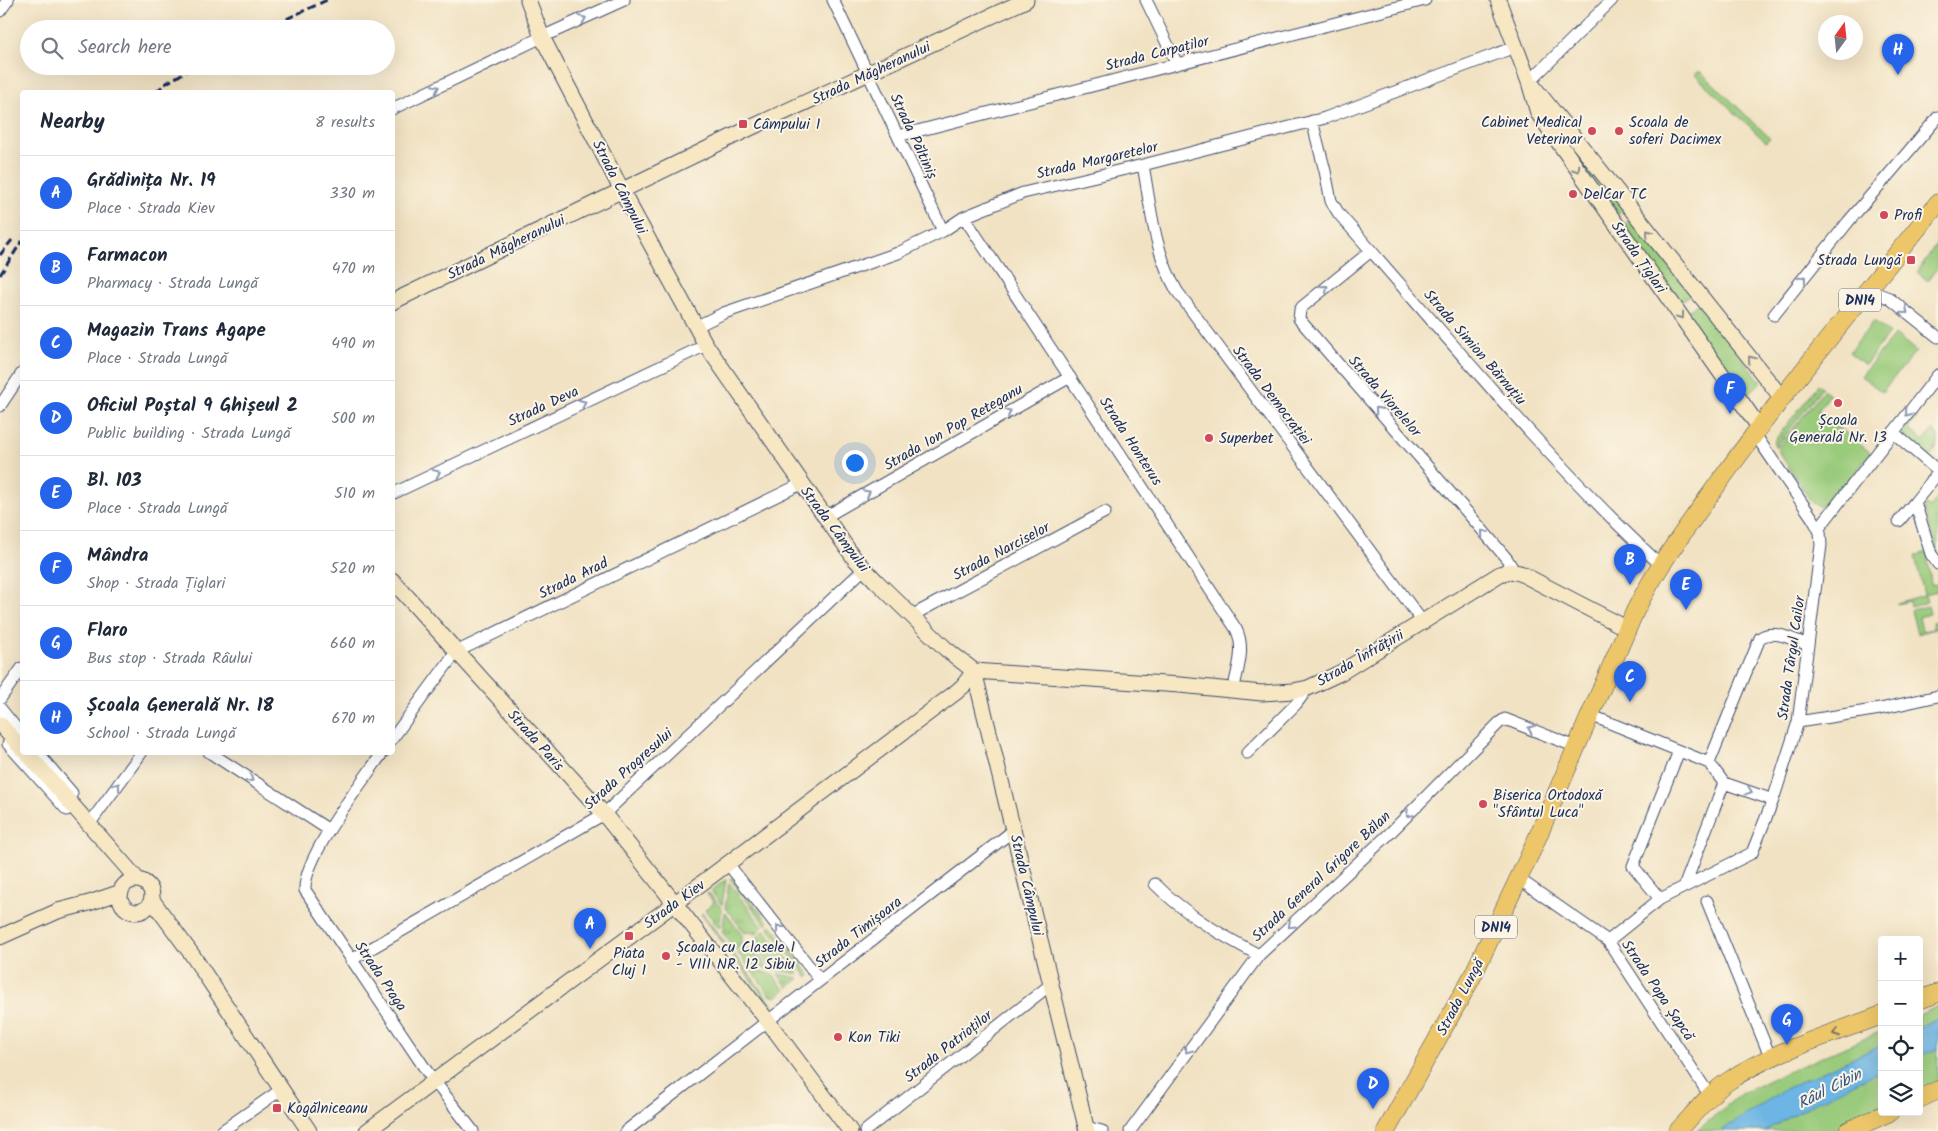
<!DOCTYPE html>
<meta charset="utf-8">
<style>
:root{--surface:#fff;--page:#f2f2f3;--text:#1f2937;--muted:#747a83;--line:#e0e1e3;--accent:#2563eb}
body{margin:0;font-family:Kalam,sans-serif;background:var(--page);color:var(--text)}
.controls{position:absolute;right:15px;bottom:15px;display:grid;overflow:hidden;border-radius:5px;box-shadow:0 5px 20px #0002}
.controls button{width:45px;height:45px;display:grid;place-items:center;padding:0;border:0;border-bottom:1px solid var(--line);background:var(--surface);color:var(--text);font:25px sans-serif}
.compass{position:absolute;left:1818px;top:15px;width:45px;height:45px;border-radius:50%;background:var(--surface);box-shadow:0 5px 20px #0002;rotate:15deg}
.you{position:absolute;left:854px;top:462px;width:18px;height:18px;margin:-12px;border:4px solid #fff;border-radius:50%;background:#1a73e8;box-shadow:0 0 0 8px #1a73e833}
.badge{display:grid;place-items:center;width:32px;height:32px;border-radius:50%;background:var(--accent);color:#fff;font-size:16px;font-weight:700}
.pin{position:absolute;translate:-50% -41px;filter:drop-shadow(0 1px 2px #0008)}
.pin::after{content:'';position:absolute;top:26px;width:18px;height:15px;background:inherit;clip-path:polygon(0 0,100% 0,50% 100%)}
.list{margin:0;padding:0;list-style:none}
h2{display:flex;justify-content:space-between;align-items:center;height:65px;margin:0;padding:0 20px;font-size:21px}
h2 small{font-size:16px;font-weight:400;color:var(--muted)}
.list li{display:grid;grid-template-columns:32px 1fr auto;gap:15px;align-items:center;box-sizing:border-box;height:75px;padding:0 20px;border-top:1px solid var(--line)}
.list b{display:block;font-size:19px;white-space:nowrap}
.list p{margin:0;font-size:16px;white-space:nowrap;color:var(--muted)}
.list em{font-size:16px;font-style:normal;color:var(--muted)}
.icon{flex:none;width:28px;height:28px;fill:none;stroke:currentColor;stroke-width:2;stroke-linecap:round;stroke-linejoin:round}
.map{position:relative;flex:none;width:1938px;height:1131px;overflow:hidden}
.search{position:absolute;background:var(--surface);box-shadow:0 5px 20px #0002;left:20px;top:20px;width:375px;height:55px;display:flex;align-items:center;gap:12px;box-sizing:border-box;padding:0 18px;border-radius:28px;color:var(--muted);font-size:19px}
.panel{position:absolute;background:var(--surface);box-shadow:0 5px 20px #0002;left:20px;top:90px;width:375px;height:665px;border-radius:5px}
.map>svg:first-child{display:block}
</style>
<div class="map">
<svg width="1938" height="1131" viewBox="0 0 1938 1131">
<defs>
<pattern id="park-tufts" width="24" height="20" patternUnits="userSpaceOnUse" patternTransform="scale(1.25)"><rect width="24" height="20" fill="#9acb7b"/><path d="M3 7l-1-3M5 7V3M7 7l1-3M15 17l-1-3M17 17v-4M19 17l1-3" fill="none" stroke="#7da568"/></pattern>
</defs>
<rect width="100%" height="100%" fill="#fcf5e5"/>
<filter id="ink" filterUnits="userSpaceOnUse"><feTurbulence type="fractalNoise" baseFrequency=".02" numOctaves="2"/><feDisplacementMap in="SourceGraphic" scale="10" xChannelSelector="R" yChannelSelector="G"/><feConvolveMatrix kernelMatrix="1 2 1 2 8 2 1 2 1" color-interpolation-filters="sRGB"/></filter>
<filter id="wash" filterUnits="userSpaceOnUse"><feTurbulence type="fractalNoise" baseFrequency=".0096" numOctaves="4" result="noise"/><feDisplacementMap in="SourceGraphic" scale="20" xChannelSelector="R" yChannelSelector="G"/><feGaussianBlur stdDeviation="1.12" result="paint"/><feColorMatrix in="noise" values="0 0 0 0 0 0 0 0 0 0 0 0 0 0 0 0 0 1.4 0 .05"/><feComposite in="paint" operator="in"/></filter>
<g filter="url(#wash)">
<rect width="100%" height="100%" fill="#f1e2c3"/>
<path fill="#9acb7b" stroke="#5a7d6c" d="M 1698,72 L 1701,72 L 1770,138 L 1766,142 L 1694,74 Z
M 1566,134 L 1624,209 L 1614,217 L 1558,140 Z
M 1632,219 L 1691,294 L 1677,305 L 1621,227 Z
M 1938,242 L 1938,267 L 1928,281 L 1917,272 Z
M 1699,303 L 1761,382 L 1745,398 L 1684,314 Z
M 1874,321 L 1889,333 L 1865,365 L 1849,352 Z
M 1895,334 L 1916,351 L 1882,392 L 1861,376 Z
M 1818,385 L 1822,388 L 1776,447 L 1774,444 L 1775,440 Z
M 1824,390 L 1830,394 L 1818,411 L 1871,453 L 1829,504 L 1820,507 L 1812,503 L 1777,449 Z
M 1913,414 L 1917,417 L 1908,429 L 1924,441 L 1932,430 L 1938,435 L 1938,446 L 1928,459 L 1900,431 Z
M 1938,498 L 1938,518 L 1936,519 L 1938,522 L 1938,557 L 1922,501 L 1930,508 Z
M 1927,552 L 1931,585 L 1938,584 L 1938,591 L 1925,594 L 1927,602 L 1910,607 L 1909,601 L 1897,604 L 1897,603 L 1924,595 L 1915,556 Z
M 1928,606 L 1930,614 L 1919,617 L 1922,631 L 1933,629 L 1932,623 L 1938,622 L 1938,628 L 1917,634 L 1911,610 Z
M 1938,1006 L 1938,1091 L 1919,1099 L 1919,1015 Z
M 1882,1031 L 1882,1112 L 1852,1131 L 1697,1131 L 1738,1096 L 1769,1080 Z"/>
<path fill="url(#park-tufts)" stroke="#5a7d6c" d="M 732,877 L 769,923 L 766,925 L 730,879 Z
M 725,880 L 726,880 L 722,905 L 711,891 Z
M 729,883 L 763,927 L 756,934 L 750,932 L 745,933 L 725,907 Z
M 709,893 L 722,909 L 719,928 L 705,910 L 714,903 L 707,894 Z
M 725,912 L 742,935 L 742,945 L 736,950 L 722,932 Z
M 702,913 L 773,1005 L 770,1005 L 701,914 Z
M 771,925 L 810,975 L 808,978 L 768,927 Z
M 765,930 L 797,971 L 799,974 L 774,970 L 756,948 L 759,942 L 758,936 Z
M 744,948 L 748,950 L 754,950 L 769,969 L 748,965 L 738,953 Z
M 751,970 L 772,974 L 785,990 L 776,997 L 771,996 Z
M 778,974 L 799,978 L 788,988 Z"/>
<path fill="#6cb5e4" stroke="#4472a1" d="M 1938,1019 L 1938,1049 L 1919,1056 L 1919,1027 Z
M 1882,1045 L 1882,1070 L 1816,1102 L 1765,1131 L 1721,1131 L 1785,1089 Z"/>
</g>
<g filter="url(#ink)">
<g fill="none" stroke-linecap="round" stroke-linejoin="round">
<g stroke="#3b4a6d" stroke-width="13">
<path id="street" d="M 833,0 L 943,231
M 1146,0 L 1177,64
M 0,11 L 8,0
M 1529,82 L 1612,0
M 392,109 L 542,37 L 624,0
M 1312,121 L 1325,171 L 1331,201 L 1339,214 C 1403,287 1466,361 1531,433 C 1573,479 1615,524 1661,565
M 898,136 L 1425,0
M 1143,165 C 1151,209 1154,251 1177,291 L 1422,621
M 964,217 L 1236,629 C 1246,648 1237,671 1233,691
M 1371,251 L 1302,307 L 1300,310 L 1299,319 L 1461,505 L 1507,559 L 1514,571
M 1868,290 L 1889,298 L 1938,337
M 1774,315 L 1848,222 L 1938,117
M 695,327 L 724,313 L 898,253 L 943,231 L 964,217 L 1023,193 L 1143,165 L 1325,118 L 1515,47
M 0,406 L 22,373
M 1893,432 L 1938,471
M 1938,473 L 1915,502 L 1931,554 L 1938,564
M 392,494 L 706,345
M 825,517 L 1070,377
M 1899,521 L 1915,502
M 1819,528 L 1938,375
M 911,616 L 1105,512
M 0,699 L 22,668
M 0,708 L 22,735
M 1590,715 L 1709,763
M 1798,722 L 1880,709 L 1938,696
M 392,739 L 456,652 L 801,484
M 8,744 L 67,810
M 37,752 L 72,793
M 209,752 L 329,830
M 383,752 C 363,781 303,857 305,890 L 428,1073 L 473,1131
M 1247,753 L 1296,704 L 1308,688
M 1724,783 L 1773,800
M 93,819 L 142,752
M 728,864 L 820,980
M 1519,879 L 1608,941 L 1710,1096
M 1155,884 C 1186,915 1221,935 1259,955
M 1684,887 L 1752,853 L 1773,800 L 1798,722 L 1821,545 L 1820,532 L 1813,519 L 1754,433
M 1660,899 L 1633,866 L 1679,751
M 1707,901 L 1771,1059
M 1608,941 L 1660,899 L 1684,887 L 1724,783 L 1709,763 L 1760,638 C 1773,628 1794,640 1808,645
M 351,960 L 604,814 L 864,569
M 1086,1127 L 1102,1131
M 222,1131 L 282,1089
M 626,1131 L 1014,830
M 865,1131 L 1050,985
M 1130,1131 L 1259,955 L 1388,835 L 1499,723 L 1505,719 L 1510,721 L 1576,747"/>
</g>
<g stroke="#3b4a6d" stroke-width="17">
<path id="secondary" d="M 528,0 L 542,37 L 630,206 L 706,345 L 854,558 L 877,582 L 946,649 L 974,671 L 1087,1131
M 1498,0 L 1529,82 L 1538,113 L 1759,427
M 1533,86 L 1782,398
M 392,302 L 748,129 L 1026,0
M 392,580 L 604,814 L 767,1020 L 850,1131
M 0,724 L 22,749
M 26,752 L 137,879
M120 896a16 16 0 1 1 32 0a16 16 0 1 1-32 0Z
M 152,900 L 193,956 L 309,1131
M 0,937 L 58,911 L 89,903 L 121,892
M 367,1131 L 690,892 L 955,693 L 963,686 L 974,671 L 1180,685 L 1262,693 L 1293,691 L 1308,688 L 1340,673 L 1500,574 L 1510,571 L 1520,573 L 1628,629"/>
</g>
<g stroke="#3b4a6d" stroke-width="19">
<path id="primary" d="M 1919,1000 L 1938,993
M 1919,1099 L 1938,1090
M 1386,1131 L 1472,977 L 1532,850 L 1635,611 C 1658,565 1690,523 1720,481 C 1789,385 1864,295 1938,203
M 1678,1131 C 1694,1114 1708,1095 1727,1082 C 1770,1052 1832,1034 1882,1015
M 1848,1131 L 1890,1112"/>
</g>
<use href="#street" stroke="#fff" stroke-width="11"/>
<use href="#secondary" stroke="#f7e8c3" stroke-width="15"/>
<use href="#primary" stroke="#ecc669" stroke-width="18"/>
<path stroke="#1b2f5e" stroke-width="3" stroke-dasharray="8 4" stroke-linecap="butt" d="M 265,29 L 327,0
M 156,92 L 165,84 L 195,66
M 0,255 L 12,240
M 0,275 L 22,241"/>
</g>
<defs><path id="oneway-chevron" d="M-2-3.5L2.5 0L-2 3.5" fill="none" stroke-width="1.6" stroke-linecap="round" stroke-linejoin="round" transform="scale(1.25)"/></defs>
<g stroke="#8d97ae">
<use href="#oneway-chevron" transform="translate(583 19) rotate(-24)"/>
<use href="#oneway-chevron" transform="translate(436 88) rotate(-26)"/>
<use href="#oneway-chevron" transform="translate(1803 279) rotate(-52)"/>
<use href="#oneway-chevron" transform="translate(1325 288) rotate(-40)"/>
<use href="#oneway-chevron" transform="translate(1905 311) rotate(39)"/>
<use href="#oneway-chevron" transform="translate(583 403) rotate(-25)"/>
<use href="#oneway-chevron" transform="translate(1378 410) rotate(-131)"/>
<use href="#oneway-chevron" transform="translate(1008 412) rotate(-30)"/>
<use href="#oneway-chevron" transform="translate(1908 413) rotate(129)"/>
<use href="#oneway-chevron" transform="translate(437 473) rotate(-25)"/>
<use href="#oneway-chevron" transform="translate(867 493) rotate(-30)"/>
<use href="#oneway-chevron" transform="translate(1484 533) rotate(-130)"/>
<use href="#oneway-chevron" transform="translate(1531 729) rotate(-158)"/>
<use href="#oneway-chevron" transform="translate(250 779) rotate(33)"/>
<use href="#oneway-chevron" transform="translate(117 786) rotate(-53)"/>
<use href="#oneway-chevron" transform="translate(1749 791) rotate(19)"/>
<use href="#oneway-chevron" transform="translate(1409 814) rotate(135)"/>
<use href="#oneway-chevron" transform="translate(1291 925) rotate(137)"/>
<use href="#oneway-chevron" transform="translate(779 928) rotate(-128)"/>
<use href="#oneway-chevron" transform="translate(1188 1050) rotate(126)"/>
</g>
<g stroke="#898c90">
<use href="#oneway-chevron" transform="translate(1577 169) rotate(55)"/>
<use href="#oneway-chevron" transform="translate(1649 233) rotate(-129)"/>
<use href="#oneway-chevron" transform="translate(1681 316) rotate(55)"/>
<use href="#oneway-chevron" transform="translate(1751 359) rotate(-129)"/>
</g>
<use stroke="#797363" href="#oneway-chevron" transform="translate(1836 1033) rotate(159)"/>
</g>
<g fill="#d1495b" stroke="#fcf5e5" stroke-width="2">
<rect x="738" y="119" width="10" height="10" rx="2.5"/>
<circle cx="1592" cy="131" r="5"/>
<circle cx="1619" cy="131" r="5"/>
<circle cx="1573" cy="194" r="5"/>
<circle cx="1884" cy="215" r="5"/>
<rect x="1906" y="255" width="10" height="10" rx="2.5"/>
<circle cx="1838" cy="403" r="5"/>
<circle cx="1209" cy="438" r="5"/>
<circle cx="1483" cy="804" r="5"/>
<rect x="624" y="931" width="10" height="10" rx="2.5"/>
<circle cx="666" cy="956" r="5"/>
<circle cx="838" cy="1037" r="5"/>
<rect x="272" y="1103" width="10" height="10" rx="2.5"/>
</g>
<g text-anchor="middle" stroke-width="4" stroke-linejoin="round" paint-order="stroke">
<g fill="#fcf5e5" stroke="#5e6a86" stroke-width="1">
<rect x="1839" y="288.5" width="42" height="23" rx="4"/>
<rect x="1475" y="915.5" width="42" height="23" rx="4"/>
</g>
<g font-size="14" font-weight="bold" fill="#1b2f5e">
<text x="1860" y="305">DN14</text>
<text x="1496" y="932">DN14</text>
</g>
<g font-size="15" fill="#1b2f5e" stroke="#fcf5e5">
<text transform="translate(1157 53) rotate(-14)" y="5">Strada Carpaților</text>
<text transform="translate(871 73) rotate(-25)" y="5">Strada Măgheranului</text>
<text transform="translate(914 136) rotate(65)" y="5">Strada Păltiniș</text>
<text transform="translate(1097 160) rotate(-13)" y="5">Strada Margaretelor</text>
<text transform="translate(620 187) rotate(63)" y="5">Strada Câmpului</text>
<text transform="translate(506 247) rotate(-26)" y="5">Strada Măgheranului</text>
<text transform="translate(1639 257) rotate(55)" y="5">Strada Țiglari</text>
<text transform="translate(1475 347) rotate(49)" y="5">Strada Simion Bărnuțiu</text>
<text transform="translate(1272 395) rotate(53)" y="5">Strada Democrației</text>
<text transform="translate(1385 396) rotate(49)" y="5">Strada Viorelelor</text>
<text transform="translate(543 406) rotate(-25)" y="5">Strada Deva</text>
<text transform="translate(953 427) rotate(-30)" y="5">Strada Ion Pop Reteganu</text>
<text transform="translate(1131 441) rotate(57)" y="5">Strada Honterus</text>
<text transform="translate(835 529) rotate(53)" y="5">Strada Câmpului</text>
<text transform="translate(1001 551) rotate(-28)" y="5">Strada Narciselor</text>
<text transform="translate(573 578) rotate(-26)" y="5">Strada Arad</text>
<text transform="translate(1360 658) rotate(-30)" y="5">Strada Înfrățirii</text>
<text transform="translate(1791 658) rotate(-82)" y="5">Strada Târgul Cailor</text>
<text transform="translate(536 740) rotate(48)" y="5">Strada Paris</text>
<text transform="translate(628 769) rotate(-42)" y="5">Strada Progresului</text>
<text transform="translate(1321 876) rotate(-43)" y="5">Strada General Grigore Bălan</text>
<text transform="translate(1027 885) rotate(77)" y="5">Strada Câmpului</text>
<text transform="translate(674 904) rotate(-36)" y="5">Strada Kiev</text>
<text transform="translate(858 932) rotate(-38)" y="5">Strada Timișoara</text>
<text transform="translate(381 976) rotate(56)" y="5">Strada Praga</text>
<text transform="translate(1658 990) rotate(56)" y="5">Strada Popa Șapcă</text>
<text transform="translate(1460 997) rotate(-62)" y="5">Strada Lungă</text>
<text transform="translate(948 1046) rotate(-38)" y="5">Strada Patrioților</text>
</g>
<g font-size="15" fill="#1b2f5e" stroke="#fcf5e5" text-anchor="start">
<text x="1582" y="127" text-anchor="end">Cabinet Medical<tspan x="1582" dy="17">Veterinar</tspan></text>
<text x="1629" y="127">Scoala de<tspan x="1629" dy="17">soferi Dacimex</tspan></text>
<text x="753" y="129">Câmpului 1</text>
<text x="1583" y="199">DelCar TC</text>
<text x="1894" y="220">Profi</text>
<text x="1901" y="265" text-anchor="end">Strada Lungă</text>
<text x="1838" y="425" text-anchor="middle">Școala<tspan x="1838" dy="17">Generală Nr. 13</tspan></text>
<text x="1219" y="443">Superbet</text>
<text x="1493" y="800">Biserica Ortodoxă<tspan x="1493" dy="17">"Sfântul Luca"</tspan></text>
<text x="676" y="952">Școala cu Clasele I<tspan x="676" dy="17">- VIII NR. 12 Sibiu</tspan></text>
<text x="629" y="958" text-anchor="middle">Piata<tspan x="629" dy="17">Cluj 1</tspan></text>
<text x="848" y="1042">Kon Tiki</text>
<text x="287" y="1113">Kogălniceanu</text>
</g>
<g font-size="16" font-style="italic" fill="#335786" stroke="#fcf5e5">
<text transform="translate(1829 1088) rotate(-27)" y="6">Râul Cibin</text>
</g>
</g>
</svg>
<div class="controls">
<button>+</button>
<button>−</button>
<button><svg class="icon" aria-label="locate" viewBox="0 0 24 24"><circle cx="12" cy="12" r="6"/><path d="M12 2v4M12 18v4M2 12h4M18 12h4"/></svg></button>
<button><svg class="icon" aria-label="layers" viewBox="0 0 24 24"><path d="M12 4l9 5-9 5-9-5zM3 14l9 5 9-5"/></svg></button>
</div>
<svg class="compass" viewBox="-18 -18 36 36"><path d="M0-13l5 13h-10z" fill="#e53935"/><path d="M0 13l5-13h-10z" fill="#747a83"/></svg>
<div class="you"></div>
<div class="pin badge" style="left:590px;top:949px">A</div>
<div class="pin badge" style="left:1630px;top:585px">B</div>
<div class="pin badge" style="left:1630px;top:702px">C</div>
<div class="pin badge" style="left:1373px;top:1109px">D</div>
<div class="pin badge" style="left:1686px;top:610px">E</div>
<div class="pin badge" style="left:1730px;top:414px">F</div>
<div class="pin badge" style="left:1787px;top:1045px">G</div>
<div class="pin badge" style="left:1898px;top:75px">H</div>
<div class="search"><svg class="icon" aria-label="search" viewBox="0 0 24 24"><circle cx="10" cy="10" r="6"/><path d="M15 15l6 6"/></svg>Search here</div>
<section class="panel">
<h2>Nearby<small>8 results</small></h2>
<ul class="list">
<li><span class="badge">A</span><div><b>Grădinița Nr. 19</b><p>Place · Strada Kiev</p></div><em>330 m</em></li>
<li><span class="badge">B</span><div><b>Farmacon</b><p>Pharmacy · Strada Lungă</p></div><em>470 m</em></li>
<li><span class="badge">C</span><div><b>Magazin Trans Agape</b><p>Place · Strada Lungă</p></div><em>490 m</em></li>
<li><span class="badge">D</span><div><b>Oficiul Poștal 9 Ghișeul 2</b><p>Public building · Strada Lungă</p></div><em>500 m</em></li>
<li><span class="badge">E</span><div><b>Bl. 103</b><p>Place · Strada Lungă</p></div><em>510 m</em></li>
<li><span class="badge">F</span><div><b>Mândra</b><p>Shop · Strada Țiglari</p></div><em>520 m</em></li>
<li><span class="badge">G</span><div><b>Flaro</b><p>Bus stop · Strada Râului</p></div><em>660 m</em></li>
<li><span class="badge">H</span><div><b>Școala Generală Nr. 18</b><p>School · Strada Lungă</p></div><em>670 m</em></li>
</ul>
</section>
</div>
